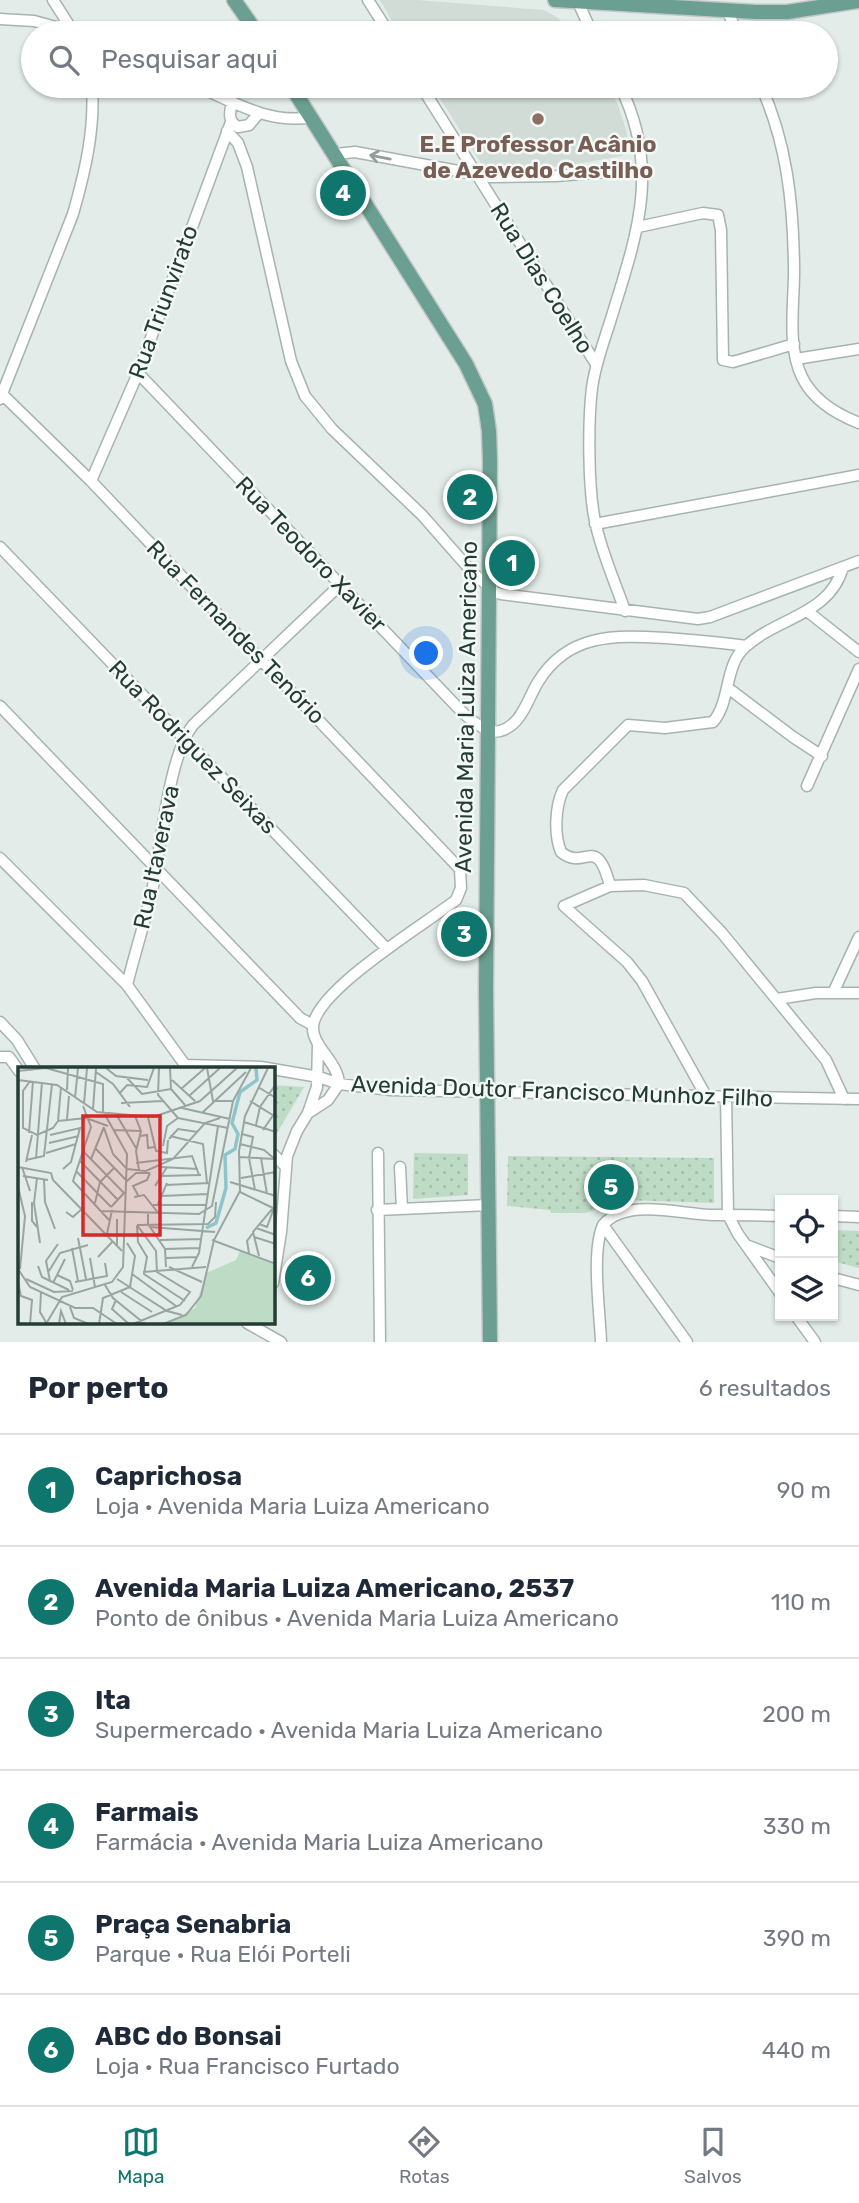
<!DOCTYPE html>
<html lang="pt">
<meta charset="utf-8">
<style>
:root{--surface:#fff;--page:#f6f6f7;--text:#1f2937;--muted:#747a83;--line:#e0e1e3;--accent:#0f766e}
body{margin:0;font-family:Rubik,sans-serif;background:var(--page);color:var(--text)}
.controls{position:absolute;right:21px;bottom:21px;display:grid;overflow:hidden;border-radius:0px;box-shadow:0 2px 5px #0004}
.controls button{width:63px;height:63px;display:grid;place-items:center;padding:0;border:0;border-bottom:2px solid var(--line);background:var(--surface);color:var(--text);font:35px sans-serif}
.you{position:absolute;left:427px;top:654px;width:24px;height:24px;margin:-18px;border:5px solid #fff;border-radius:50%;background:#1a73e8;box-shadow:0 0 0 10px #1a73e833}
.badge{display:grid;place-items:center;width:46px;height:46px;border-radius:50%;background:var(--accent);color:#fff;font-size:23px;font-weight:700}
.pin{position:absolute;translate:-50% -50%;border:4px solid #fff;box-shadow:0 2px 7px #0006}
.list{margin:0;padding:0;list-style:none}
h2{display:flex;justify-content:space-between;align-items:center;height:91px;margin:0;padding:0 28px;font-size:30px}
h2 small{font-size:23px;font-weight:400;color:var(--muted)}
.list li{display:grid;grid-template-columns:46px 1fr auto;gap:21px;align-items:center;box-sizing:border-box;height:112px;padding:0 28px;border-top:2px solid var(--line)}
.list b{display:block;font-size:26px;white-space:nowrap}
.list p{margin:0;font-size:23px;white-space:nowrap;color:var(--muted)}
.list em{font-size:23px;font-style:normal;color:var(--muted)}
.icon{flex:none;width:38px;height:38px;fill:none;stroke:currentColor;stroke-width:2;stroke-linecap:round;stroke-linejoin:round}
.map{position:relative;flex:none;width:859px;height:1342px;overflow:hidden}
.search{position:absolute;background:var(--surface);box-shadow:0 2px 5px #0004;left:21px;right:21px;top:21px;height:77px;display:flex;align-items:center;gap:18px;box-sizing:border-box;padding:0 24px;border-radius:38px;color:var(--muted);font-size:26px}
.sheet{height:763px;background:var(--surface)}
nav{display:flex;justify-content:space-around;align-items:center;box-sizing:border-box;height:98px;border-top:2px solid var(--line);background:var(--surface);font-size:19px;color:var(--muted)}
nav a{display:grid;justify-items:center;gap:4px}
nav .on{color:var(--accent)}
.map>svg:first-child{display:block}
</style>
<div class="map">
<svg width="859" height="1342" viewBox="0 0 859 1342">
<defs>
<pattern id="park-dots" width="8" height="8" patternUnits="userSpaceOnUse" patternTransform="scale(1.75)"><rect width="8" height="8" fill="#bedcc5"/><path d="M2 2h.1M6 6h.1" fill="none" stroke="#a3beaa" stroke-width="1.8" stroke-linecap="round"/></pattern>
</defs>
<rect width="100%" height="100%" fill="#e3ece8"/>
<path fill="#d1dcd7" d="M 380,0 L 417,0 L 544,10 L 558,18 L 574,33 L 399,33 Z
M 432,86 L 608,86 L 618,105 L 627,133 L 626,152 L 622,156 L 577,164 L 507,171 L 492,168 L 481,163 Z"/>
<path fill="url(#park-dots)" d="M 273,1085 L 304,1087 L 274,1138 L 273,1137 Z
M 414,1153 L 468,1154 L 468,1195 L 413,1199 Z
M 508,1156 L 714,1158 L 714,1203 L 625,1200 L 585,1213 L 551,1213 L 550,1210 L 507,1206 Z
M 833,1230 L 859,1231 L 859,1268 L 833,1261 Z"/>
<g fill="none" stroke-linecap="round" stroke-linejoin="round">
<g stroke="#a6b4af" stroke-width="13">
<path id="minor" d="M 53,0 L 74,33
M 368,0 L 389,33
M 578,2 L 592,33
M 728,12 L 737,33
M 0,19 L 34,21 L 78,33
M 197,86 C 233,102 271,125 312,117
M 421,86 L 596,364
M 620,86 C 662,171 636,237 610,322 C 603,344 595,365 592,388 C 588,421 588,488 595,521 C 601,551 615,582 625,611
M 761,86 C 787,144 793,202 794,265 C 795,299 786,345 802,377 C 813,400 836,414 859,423
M 232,101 C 230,112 227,121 238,127 L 249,125 L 259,113
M 227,131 L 238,143 L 247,167 L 291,361 L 305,396 L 332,429 L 422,515 L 473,573 L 495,592 L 501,594 L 698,619 L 710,617 L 859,561
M 336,154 L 355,152 L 491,177 L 556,176 L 642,169
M 638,227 L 703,213 L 718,215 L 721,230 L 723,360 L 733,362 L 794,344
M 796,359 L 859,349
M 138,373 L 463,713 C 473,721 486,734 500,731 C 522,725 528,698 538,682 C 568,633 615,635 666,638 C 693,640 719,642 746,646
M 2,394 L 91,481 L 460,869 L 461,888 L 456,900 C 427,923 315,990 313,1027 C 312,1047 338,1061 339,1084 L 328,1100 L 308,1113
M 0,399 L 73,214 C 85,172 95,130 92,86
M 91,481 L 138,373 L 231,122
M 595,524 L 859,475
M 0,547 L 386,948
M 807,611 L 859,652
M 728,688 L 793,737 L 822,756
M 0,706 L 300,1018 L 313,1025
M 807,786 L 859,669
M 0,858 L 127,985 L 188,1069
M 610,886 C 596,832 585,872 561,852 C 554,835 555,807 563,790 L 628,725 L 665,728 L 713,722 C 731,701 724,666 745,647 C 778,617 830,615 843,567
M 127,985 C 135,952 146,919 153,886 C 161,845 169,755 193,725 L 341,584
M 833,993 L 859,937
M 777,999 L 816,993 L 859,993
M 0,1022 L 17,1040 L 35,1069
M 0,1057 L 9,1057 L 19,1071
M 184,1065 L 261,1067 L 319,1077 L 339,1084 L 391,1090 L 859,1099
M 706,1096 L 642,981 L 627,962 L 564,906 L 610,886 L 644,885 L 684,893 L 722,933 L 826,1060 L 844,1099
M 726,1096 L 728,1215 L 738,1234 L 780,1293
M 378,1153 L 380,1342
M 273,1154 L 286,1167
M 400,1167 L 402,1209
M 377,1210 L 489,1205
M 833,1216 L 859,1217
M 603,1225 C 627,1197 682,1215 714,1215 C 736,1215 758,1215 780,1216
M 603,1225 L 687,1342
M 746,1245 L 780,1258
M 833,1278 L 859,1285
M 273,1283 L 281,1232 L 287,1156 L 297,1131 L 308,1113 L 317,1087 L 318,1043
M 796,1316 L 815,1342
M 247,1323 L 281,1342
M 601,1342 C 600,1312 591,1252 603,1225"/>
</g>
<g stroke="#c2c8c7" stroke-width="17">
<path id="major" d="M 234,0 L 257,33
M 555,0 L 756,12 L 787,12 L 859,1
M 291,86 L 466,364 L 485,404 L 489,431 L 490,461 L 486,989 L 490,1342"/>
</g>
<use href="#minor" stroke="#fff" stroke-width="10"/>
<use href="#major" stroke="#6b9f91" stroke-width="14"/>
</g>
<defs><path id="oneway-shaft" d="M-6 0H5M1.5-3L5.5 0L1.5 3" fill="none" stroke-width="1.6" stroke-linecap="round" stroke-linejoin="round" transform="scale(1.75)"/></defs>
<use stroke="#929e9a" href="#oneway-shaft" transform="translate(380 157) rotate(-169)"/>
<circle fill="#8d6e63" stroke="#f4f9f6" stroke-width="2.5" cx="538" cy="119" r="7"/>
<g text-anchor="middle" stroke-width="5" stroke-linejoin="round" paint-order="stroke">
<g font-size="23" font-weight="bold" fill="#785e54" stroke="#f4f9f6">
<text x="538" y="152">E.E Professor Acânio<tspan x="538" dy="26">de Azevedo Castilho</tspan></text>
</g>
<g font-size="23" fill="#243c36" stroke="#f4f9f6">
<text transform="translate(542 278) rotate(58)" y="8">Rua Dias Coelho</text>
<text transform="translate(163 302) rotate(-70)" y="8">Rua Triunvirato</text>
<text transform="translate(311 554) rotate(46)" y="8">Rua Teodoro Xavier</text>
<text transform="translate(236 632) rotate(46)" y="8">Rua Fernandes Tenório</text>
<text transform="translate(466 707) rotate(-89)" y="8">Avenida Maria Luiza Americano</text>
<text transform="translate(193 747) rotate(46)" y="8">Rua Rodriguez Seixas</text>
<text transform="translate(156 857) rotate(-78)" y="8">Rua Itaverava</text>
<text transform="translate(562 1091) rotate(2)" y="8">Avenida Doutor Francisco Munhoz Filho</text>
</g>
</g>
<g transform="translate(18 1067)">
<rect width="257" height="257" fill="#e3ece8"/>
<path d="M 222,184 L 257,198 L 257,257 L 148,257 L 177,241 L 188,206 L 218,193 Z" fill="#bedcc5"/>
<path fill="none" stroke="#8fc4cd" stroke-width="3.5" d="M 188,161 L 198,156 L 208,121 L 207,88 L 217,82 L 220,67 L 214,56 L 222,25 L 239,13 L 238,1"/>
<path fill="none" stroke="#97a6a1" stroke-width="2" d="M 28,1 L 85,17 L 85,44M 88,1 L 98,9 L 130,13M 141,1 L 140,28 L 160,51M 152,1 L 153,22 L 167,38M 189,1 L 195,34 L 215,34M 0,4 L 28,1M 78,5 L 95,17 L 112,40M 108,10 L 124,27 L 153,22M 0,13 L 39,18 L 79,45 L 135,50 L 182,34 L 219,1M 154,13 L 177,34M 12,14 L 5,24 L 5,61 L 19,68 L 35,61 L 40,54M 240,20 L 258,31M 163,22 L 187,1M 49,23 L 50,1M 101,27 L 109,18 L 129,20 L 136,1M 171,29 L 202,1M 57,31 L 60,1M 232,34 L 258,50M 103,36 L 145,34M 66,37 L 69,1M 65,39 L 73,60 L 55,114 L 91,153M 164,41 L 212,52M 75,42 L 78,1M 185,45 L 228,5M 98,47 L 118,81M 117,49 L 123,64 L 118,84 L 121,103M 130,50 L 138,84 L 149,86 L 150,73M 49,52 L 51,29M 40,54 L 68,51 L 90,59M 40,54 L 43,20M 226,55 L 258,65M 238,58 L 242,40 L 258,17M 86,61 L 95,87 L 109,102 L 128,104 L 155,92 L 187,56 L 202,51M 96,63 L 123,64M 245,63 L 258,44M 11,66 L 15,14M 224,67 L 235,70 L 231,91 L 237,123M 32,68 L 62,61 L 53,95 L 45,102M 122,69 L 129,68 L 130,81 L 136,80M 152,69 L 185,77 L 189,116M 151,72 L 160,62 L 180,65M 31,76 L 61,69M 222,77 L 246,83 L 258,93M 145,79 L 149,59 L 160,51 L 210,61M 78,82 L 109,114 L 118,106 L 132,106M 65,84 L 106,126 L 93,140M 28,86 L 58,77M 221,90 L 256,92M 243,91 L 249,127M 18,92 L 24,15M 73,92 L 86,60M 8,93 L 26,89 L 34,17M 62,94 L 100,133M 8,95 L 14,68M 118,96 L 174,89 L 181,108M 0,100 L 33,106 L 35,113 L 104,184M 4,100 L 12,124M 143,100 L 180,102M 58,104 L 93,140M 5,109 L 30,113M 142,109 L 183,108M 223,111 L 258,105M 26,113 L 27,135 L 37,162M 212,115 L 258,129M 148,118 L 191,116M 137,119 L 149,100M 0,120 L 7,149 L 2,202M 222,125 L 255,141M 120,128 L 115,119 L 129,113 L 132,106M 143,129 L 190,127M 116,130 L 126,128 L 141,147M 14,135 L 14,154 L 19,160M 16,136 L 22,176M 16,136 L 19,111M 77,136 L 82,115 L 96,101M 140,137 L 149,116M 135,138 L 188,138M 82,144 L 181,147 L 194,139 L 215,34 L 233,1M 48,145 L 55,150 L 66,140M 130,147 L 130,157 L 147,182 L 148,200M 99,152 L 99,178M 241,157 L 249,160 L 256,141M 119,158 L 190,157 L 197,150 L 198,135M 119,159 L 120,175 L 129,190 L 126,207 L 167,234M 132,160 L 197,165M 238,161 L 258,168M 89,167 L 94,143M 236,170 L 258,177M 60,171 L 68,212M 142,173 L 183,172M 194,173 L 258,197M 109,176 L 117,189 L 112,220M 54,181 L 60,214M 147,182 L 181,181M 231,186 L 229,174 L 235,166M 241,189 L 235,165 L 255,141M 80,190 L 95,174M 72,191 L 77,220M 148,191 L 179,190M 20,199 L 24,210 L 51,223M 151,200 L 184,215M 174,200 L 181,186 L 200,59M 0,202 L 12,220 L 57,241 L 75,241 L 99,257M 31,204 L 42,186 L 70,178M 125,205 L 188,200M 114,207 L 158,239M 39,208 L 52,214 L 55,223M 8,212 L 36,225 L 55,224M 99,212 L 149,244 L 164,248M 32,214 L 28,194 L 40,177M 57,215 L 89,209 L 87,196M 0,216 L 3,229 L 14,233 L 12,257M 35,216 L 47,192M 87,218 L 95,231 L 127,257M 23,225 L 22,245 L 29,257M 103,225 L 134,245M 98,233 L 94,242 L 111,257M 52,240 L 56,251 L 71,257M 28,257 L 44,230 L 94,215 L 105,200 L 109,87 L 85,44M 41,257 L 43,244 L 48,257M 81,257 L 85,231 L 112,220M 115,257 L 162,238 L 172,225 L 139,205 L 138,184 L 119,158M 145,257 L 168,248 L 183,229 L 196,173 L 222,124 L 221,84 L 227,49 L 250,1"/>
<path fill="#d62828" fill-opacity="0.15" stroke="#d62828" stroke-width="3.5" d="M 65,49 L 142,49 L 142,168 L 65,168 Z"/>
<rect width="257" height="257" fill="none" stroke="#243c36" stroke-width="3.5"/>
</g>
</svg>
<div class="controls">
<button><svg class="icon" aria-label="locate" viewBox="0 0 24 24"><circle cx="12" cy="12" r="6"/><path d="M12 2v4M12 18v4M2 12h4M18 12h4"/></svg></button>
<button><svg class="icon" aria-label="layers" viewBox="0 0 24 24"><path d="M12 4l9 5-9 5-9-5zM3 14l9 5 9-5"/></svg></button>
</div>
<div class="you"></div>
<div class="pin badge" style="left:512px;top:563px">1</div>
<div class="pin badge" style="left:470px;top:497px">2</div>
<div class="pin badge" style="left:464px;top:934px">3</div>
<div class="pin badge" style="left:343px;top:193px">4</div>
<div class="pin badge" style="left:611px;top:1187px">5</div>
<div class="pin badge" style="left:308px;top:1278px">6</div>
<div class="search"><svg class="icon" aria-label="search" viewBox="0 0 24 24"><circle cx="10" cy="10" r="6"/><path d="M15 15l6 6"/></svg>Pesquisar aqui</div>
</div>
<section class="sheet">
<h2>Por perto<small>6 resultados</small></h2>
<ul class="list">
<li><span class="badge">1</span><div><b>Caprichosa</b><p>Loja · Avenida Maria Luiza Americano</p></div><em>90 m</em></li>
<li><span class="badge">2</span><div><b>Avenida Maria Luiza Americano, 2537</b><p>Ponto de ônibus · Avenida Maria Luiza Americano</p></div><em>110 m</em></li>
<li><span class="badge">3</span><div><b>Ita</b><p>Supermercado · Avenida Maria Luiza Americano</p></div><em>200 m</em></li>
<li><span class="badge">4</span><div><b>Farmais</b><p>Farmácia · Avenida Maria Luiza Americano</p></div><em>330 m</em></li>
<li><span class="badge">5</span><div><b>Praça Senabria</b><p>Parque · Rua Elói Porteli</p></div><em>390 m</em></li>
<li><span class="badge">6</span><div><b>ABC do Bonsai</b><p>Loja · Rua Francisco Furtado</p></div><em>440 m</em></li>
</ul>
</section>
<nav>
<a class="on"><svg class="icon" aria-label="map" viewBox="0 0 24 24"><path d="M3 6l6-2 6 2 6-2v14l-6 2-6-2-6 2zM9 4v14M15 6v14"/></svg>Mapa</a>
<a><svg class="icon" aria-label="directions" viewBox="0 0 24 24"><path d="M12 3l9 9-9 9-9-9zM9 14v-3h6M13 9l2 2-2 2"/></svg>Rotas</a>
<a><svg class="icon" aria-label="saved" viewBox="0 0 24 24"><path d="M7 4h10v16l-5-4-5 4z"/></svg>Salvos</a>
</nav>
